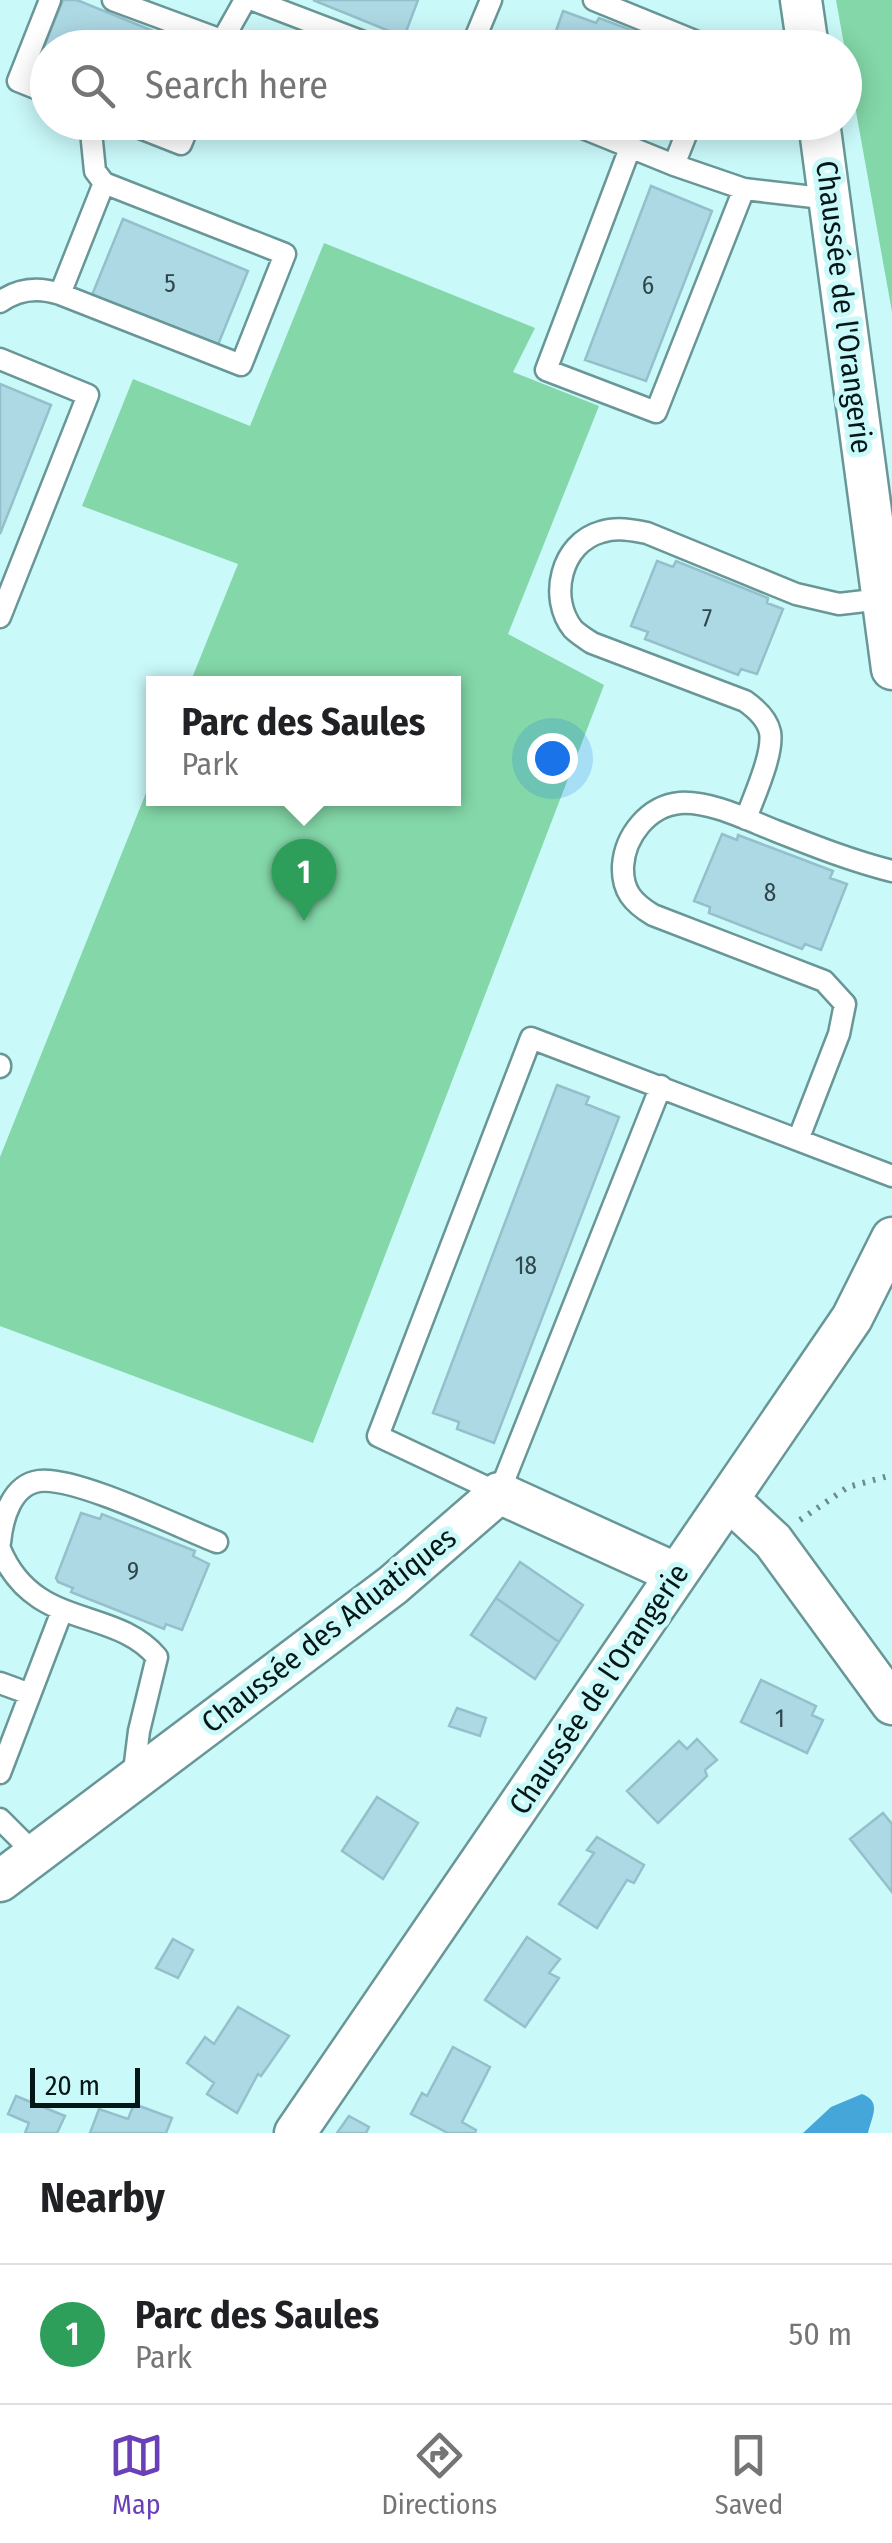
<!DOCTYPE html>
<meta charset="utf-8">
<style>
:root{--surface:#fff;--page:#f6f6f6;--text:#202124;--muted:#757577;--line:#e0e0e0;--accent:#6940b8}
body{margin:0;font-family:"Fira Sans Condensed",sans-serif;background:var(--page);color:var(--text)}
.scale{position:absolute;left:30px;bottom:25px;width:110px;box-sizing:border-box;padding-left:10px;border:5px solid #051617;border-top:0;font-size:28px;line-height:35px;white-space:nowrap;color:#051617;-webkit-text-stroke:8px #caf9fa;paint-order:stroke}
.you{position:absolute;left:552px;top:758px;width:35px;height:35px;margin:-25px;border:8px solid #fff;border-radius:50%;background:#1a73e8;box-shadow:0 0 0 15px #1a73e833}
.badge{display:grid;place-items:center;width:65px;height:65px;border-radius:50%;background:var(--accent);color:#fff;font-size:32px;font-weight:700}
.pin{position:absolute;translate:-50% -82px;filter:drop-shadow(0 2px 5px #0008)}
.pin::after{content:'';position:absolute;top:52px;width:35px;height:30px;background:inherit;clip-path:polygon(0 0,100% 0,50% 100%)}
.popup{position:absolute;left:146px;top:676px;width:315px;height:130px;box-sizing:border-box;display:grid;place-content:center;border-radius:0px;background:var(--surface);filter:drop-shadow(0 2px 8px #0005);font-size:32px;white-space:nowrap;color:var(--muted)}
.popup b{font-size:38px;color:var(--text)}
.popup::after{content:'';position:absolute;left:50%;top:100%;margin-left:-20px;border:20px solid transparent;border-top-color:var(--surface)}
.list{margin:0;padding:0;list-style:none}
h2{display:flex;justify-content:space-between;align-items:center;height:130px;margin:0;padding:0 40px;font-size:42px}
h2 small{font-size:32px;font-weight:400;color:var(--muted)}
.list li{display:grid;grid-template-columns:65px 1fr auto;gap:30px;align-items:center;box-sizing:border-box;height:140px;padding:0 40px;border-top:2px solid var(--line)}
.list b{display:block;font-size:38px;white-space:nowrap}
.list p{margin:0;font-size:32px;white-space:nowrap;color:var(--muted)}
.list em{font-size:32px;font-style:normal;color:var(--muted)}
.icon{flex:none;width:55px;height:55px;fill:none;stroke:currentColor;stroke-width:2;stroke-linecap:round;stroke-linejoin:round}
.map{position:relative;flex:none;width:892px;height:2133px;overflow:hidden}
.search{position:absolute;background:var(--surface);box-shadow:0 5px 25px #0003;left:30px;right:30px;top:30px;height:110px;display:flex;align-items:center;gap:25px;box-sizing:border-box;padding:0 35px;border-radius:55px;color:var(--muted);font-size:38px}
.sheet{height:270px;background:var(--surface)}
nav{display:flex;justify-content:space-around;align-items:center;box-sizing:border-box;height:140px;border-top:2px solid var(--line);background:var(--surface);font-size:28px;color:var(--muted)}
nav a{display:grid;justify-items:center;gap:5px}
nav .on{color:var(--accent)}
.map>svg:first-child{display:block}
</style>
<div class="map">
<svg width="892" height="2133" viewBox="0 0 892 2133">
<rect width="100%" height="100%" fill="#caf9fa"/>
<path fill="#83d7a8" d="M 836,0 L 892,0 L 892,312 Z
M 324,243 L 535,328 L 513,372 L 599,406 L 508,634 L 604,685 L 313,1443 L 0,1326 L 0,1157 L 154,773 L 154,798 L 454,798 L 454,684 L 190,683 L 238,564 L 82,506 L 133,379 L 250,426 Z"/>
<path fill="#45a6da" d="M 862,2094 C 882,2102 872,2116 868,2133 L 803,2133 L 831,2107 Z"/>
<path fill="#add9e5" stroke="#94bfcb" stroke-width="2.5" d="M 63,0 L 77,0 L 195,48 L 48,48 L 48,88 L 30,81 Z
M 313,0 L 418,0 L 404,37 Z
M 563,11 L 596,23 L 599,18 L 660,41 L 657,48 L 550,48 Z
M 651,186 L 712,211 L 646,381 L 585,360 Z
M 123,219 L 248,271 L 217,347 L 92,295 Z
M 0,384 L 51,405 L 0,534 Z
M 657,561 L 673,567 L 676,561 L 768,598 L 767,603 L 783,609 L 757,674 L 741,669 L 738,675 L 645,639 L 648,632 L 631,626 Z
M 722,834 L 737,840 L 738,835 L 833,871 L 830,878 L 847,884 L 821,950 L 805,944 L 802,949 L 709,913 L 710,907 L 694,901 Z
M 557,1085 L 589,1097 L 586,1104 L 619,1117 L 494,1443 L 457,1429 L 459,1422 L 433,1413 Z
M 81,1513 L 100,1519 L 102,1514 L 195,1551 L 193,1556 L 209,1564 L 182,1630 L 166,1624 L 164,1629 L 71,1592 L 73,1588 L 58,1582 L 56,1578 Z
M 520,1562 L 583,1605 L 559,1642 L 496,1598 Z
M 496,1598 L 559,1642 L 535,1679 L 471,1635 Z
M 761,1680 L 816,1706 L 812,1715 L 823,1720 L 807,1753 L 741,1722 Z
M 457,1708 L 486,1718 L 480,1736 L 449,1726 Z
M 697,1739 L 717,1760 L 705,1770 L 707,1776 L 658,1823 L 627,1791 L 679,1741 L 687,1749 Z
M 377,1797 L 418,1823 L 383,1879 L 342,1851 Z
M 883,1813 L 892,1824 L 892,1892 L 850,1839 Z
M 597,1837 L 644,1865 L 634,1883 L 627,1880 L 597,1928 L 559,1904 L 594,1853 L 587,1850 Z
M 527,1937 L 560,1959 L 549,1973 L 559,1978 L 525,2027 L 485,2000 Z
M 173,1939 L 193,1950 L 178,1978 L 156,1968 Z
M 238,2007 L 289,2036 L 261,2076 L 258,2074 L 237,2113 L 207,2094 L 214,2083 L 187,2063 L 205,2037 L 214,2044 Z
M 453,2047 L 490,2067 L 462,2122 L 476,2130 L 475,2133 L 448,2133 L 411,2114 L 422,2093 L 427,2096 Z
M 16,2096 L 65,2116 L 57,2133 L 25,2133 L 29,2123 L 8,2114 Z
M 134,2104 L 172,2118 L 166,2133 L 90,2133 L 99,2109 L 128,2119 Z
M 349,2116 L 369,2127 L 366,2133 L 337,2133 Z"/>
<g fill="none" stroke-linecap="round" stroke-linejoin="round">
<g stroke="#699696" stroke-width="25">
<path id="lane" d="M 113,0 L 221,40
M 253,0 L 379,48
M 594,0 L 712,48
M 218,48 L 245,0
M 471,48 L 491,0
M 48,93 L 18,81 L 50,0
M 125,122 L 181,144 L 190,122
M 568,122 L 674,165 L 744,189 L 831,199
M 630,148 L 546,370 L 656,412 L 744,189
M 674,165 L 691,122
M 60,294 L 241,365 L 285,254 L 104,183
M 0,302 C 19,288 39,287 60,294 L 104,183 L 95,171 L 90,122
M 0,359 L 88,395 L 0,617
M 746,819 C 753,798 774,754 770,732 C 767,718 755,708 745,701 L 592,643 C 586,639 578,634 573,629 C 548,598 561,543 601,532 C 617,527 632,530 647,533 L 796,594 L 839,604 L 882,599
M 0,1065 L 0,1067
M 661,1086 L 499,1493 L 378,1436 L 531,1038 L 892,1176
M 798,1140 L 839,1034 L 845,1004 L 824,981 L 653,915 C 633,903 622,891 623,866 C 625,836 648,806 680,803 C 711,801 748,820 776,831 C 814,846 852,861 892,871
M 0,1543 C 2,1520 11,1485 39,1481 C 75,1476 179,1527 217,1542
M 0,1549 C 34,1631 114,1606 157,1657 L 139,1731 L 133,1779
M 0,1683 L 30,1694
M 0,1773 L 62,1611
M 0,1819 L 35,1854"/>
</g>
<g stroke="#699696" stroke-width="45">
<path id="street" d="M 801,0 L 808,48
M 819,122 L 892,669
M 729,1500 L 773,1541 L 892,1704
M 0,1881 L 393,1585 L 499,1493 L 677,1574
M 295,2133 L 852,1318 L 892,1238"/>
</g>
<path stroke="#6b8b8c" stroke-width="6" stroke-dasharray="2.5 8" stroke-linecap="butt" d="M 800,1520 L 848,1487 L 892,1475"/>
<use href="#lane" stroke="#fff" stroke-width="20"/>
<use href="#street" stroke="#fff" stroke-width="40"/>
</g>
<g text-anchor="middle" stroke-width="10" stroke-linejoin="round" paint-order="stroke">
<g font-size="25" fill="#2f474a">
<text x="170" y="292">5</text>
<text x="648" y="294">6</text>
<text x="707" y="627">7</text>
<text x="770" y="901">8</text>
<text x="526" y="1274">18</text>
<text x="133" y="1580">9</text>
<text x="780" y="1727">1</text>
</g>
<g font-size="30" fill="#051617" stroke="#caf9fa">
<text transform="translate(844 307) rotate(83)" y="10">Chaussée de l'Orangerie</text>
<text transform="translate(329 1630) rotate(-38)" y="10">Chaussée des Aduatiques</text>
<text transform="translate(599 1689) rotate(-56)" y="10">Chaussée de l'Orangerie</text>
</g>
</g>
</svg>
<div class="scale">20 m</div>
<div class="you"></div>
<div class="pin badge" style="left:304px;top:921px;background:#2e9e5b">1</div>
<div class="popup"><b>Parc des Saules</b>Park</div>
<div class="search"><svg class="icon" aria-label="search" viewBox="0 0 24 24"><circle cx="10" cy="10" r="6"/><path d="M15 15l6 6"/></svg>Search here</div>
</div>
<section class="sheet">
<h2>Nearby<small></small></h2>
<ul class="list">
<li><span class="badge" style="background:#2e9e5b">1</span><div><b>Parc des Saules</b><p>Park</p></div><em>50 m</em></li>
</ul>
</section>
<nav>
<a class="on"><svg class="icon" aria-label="map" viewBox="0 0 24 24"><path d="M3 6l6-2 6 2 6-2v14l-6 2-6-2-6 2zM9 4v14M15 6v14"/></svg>Map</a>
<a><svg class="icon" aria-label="directions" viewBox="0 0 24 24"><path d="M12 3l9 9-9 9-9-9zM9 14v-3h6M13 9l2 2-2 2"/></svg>Directions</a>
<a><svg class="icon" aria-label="saved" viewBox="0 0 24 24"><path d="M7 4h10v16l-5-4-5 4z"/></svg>Saved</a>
</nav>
